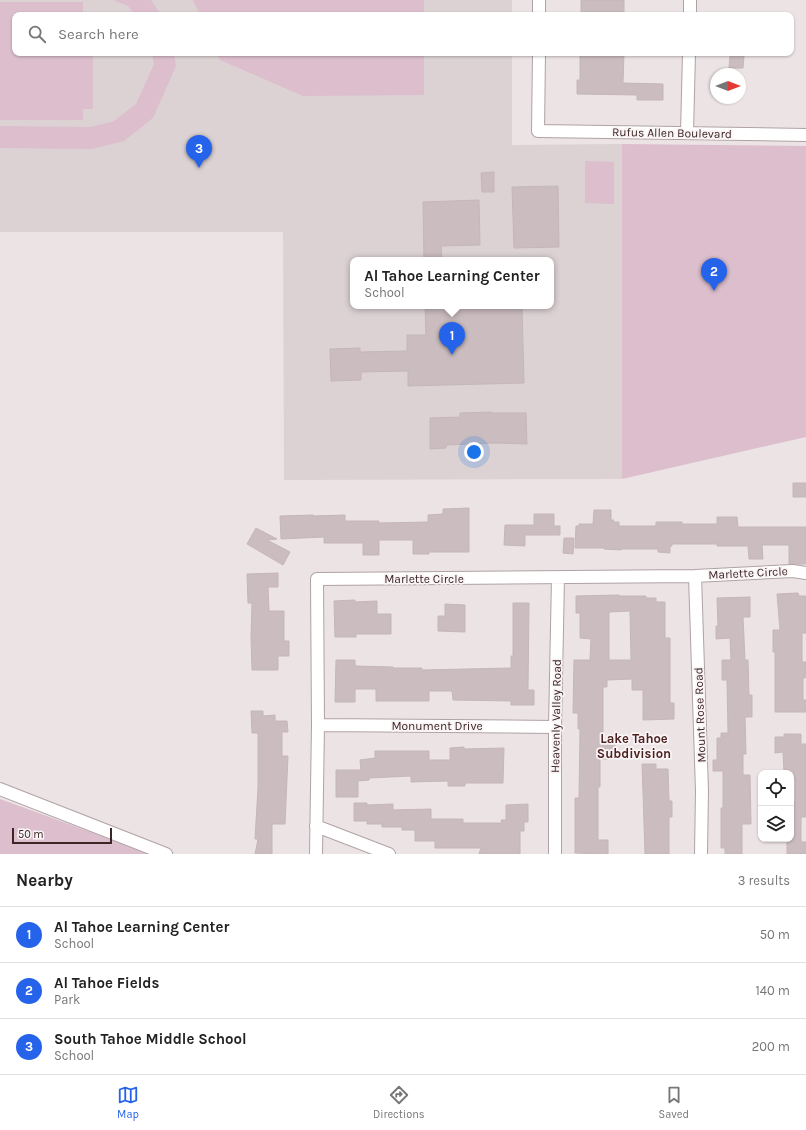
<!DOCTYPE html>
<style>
:root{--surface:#fff;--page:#f2f2f2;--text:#222;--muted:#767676;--line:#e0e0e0;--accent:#2563eb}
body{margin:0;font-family:Karla,sans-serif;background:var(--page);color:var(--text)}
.controls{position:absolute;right:12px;bottom:12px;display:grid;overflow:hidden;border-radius:8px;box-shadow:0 1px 3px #0004}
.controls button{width:36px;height:36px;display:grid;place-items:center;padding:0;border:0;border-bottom:1px solid var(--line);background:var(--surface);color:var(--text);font:20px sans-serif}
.compass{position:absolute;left:710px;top:68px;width:36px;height:36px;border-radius:50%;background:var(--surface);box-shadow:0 1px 3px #0004;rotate:90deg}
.scale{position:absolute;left:12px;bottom:10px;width:100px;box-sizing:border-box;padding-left:4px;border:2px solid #3d2425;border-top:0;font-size:11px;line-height:14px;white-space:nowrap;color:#3d2425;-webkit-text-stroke:3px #f9f4f5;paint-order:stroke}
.you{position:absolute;left:474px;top:452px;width:14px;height:14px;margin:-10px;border:3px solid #fff;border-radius:50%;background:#1a73e8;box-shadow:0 0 0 6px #1a73e833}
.badge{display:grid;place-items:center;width:26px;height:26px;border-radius:50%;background:var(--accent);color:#fff;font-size:13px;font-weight:700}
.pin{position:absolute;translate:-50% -33px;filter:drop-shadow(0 1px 2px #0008)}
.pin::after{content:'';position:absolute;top:21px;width:14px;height:12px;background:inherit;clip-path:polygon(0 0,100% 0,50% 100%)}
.popup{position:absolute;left:350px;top:257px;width:204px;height:52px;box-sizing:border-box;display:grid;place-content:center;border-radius:8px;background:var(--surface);filter:drop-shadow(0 1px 3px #0005);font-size:13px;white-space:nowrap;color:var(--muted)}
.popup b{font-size:15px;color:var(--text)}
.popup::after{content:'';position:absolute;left:50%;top:100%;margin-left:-8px;border:8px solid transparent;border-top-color:var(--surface)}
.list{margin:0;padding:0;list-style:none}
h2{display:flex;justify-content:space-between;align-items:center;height:52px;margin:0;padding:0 16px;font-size:17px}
h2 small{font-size:13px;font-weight:400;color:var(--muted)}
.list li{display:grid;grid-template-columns:26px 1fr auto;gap:12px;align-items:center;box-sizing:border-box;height:56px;padding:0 16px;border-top:1px solid var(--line)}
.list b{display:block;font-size:15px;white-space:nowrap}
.list p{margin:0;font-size:13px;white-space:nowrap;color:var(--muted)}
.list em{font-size:13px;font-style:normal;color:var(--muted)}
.icon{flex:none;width:22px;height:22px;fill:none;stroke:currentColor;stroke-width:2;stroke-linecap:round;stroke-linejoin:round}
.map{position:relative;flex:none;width:806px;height:854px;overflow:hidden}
.search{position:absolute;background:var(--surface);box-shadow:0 1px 3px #0004;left:12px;right:12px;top:12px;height:44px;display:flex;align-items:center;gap:10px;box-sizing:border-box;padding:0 14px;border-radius:8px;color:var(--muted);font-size:15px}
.sheet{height:220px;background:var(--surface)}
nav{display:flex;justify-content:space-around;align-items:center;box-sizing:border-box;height:56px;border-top:1px solid var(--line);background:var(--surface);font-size:11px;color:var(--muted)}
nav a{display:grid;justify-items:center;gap:2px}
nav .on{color:var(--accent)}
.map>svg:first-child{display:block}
</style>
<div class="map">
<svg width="806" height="854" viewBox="0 0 806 854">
<rect width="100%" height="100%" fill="#ece3e5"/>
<path fill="#dcd2d4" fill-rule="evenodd" d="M 0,0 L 512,0 L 512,15 L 15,15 L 15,53 L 512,53 L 512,145 L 622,144 L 622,479 L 284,480 L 283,232 L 0,232 ZM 353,260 L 551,260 L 551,306 L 353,306 Z"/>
<path fill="#dcbecd" d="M 113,0 L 151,0 L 161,15 L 135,15 L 128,6 Z
M 193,0 L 424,0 L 424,15 L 200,15 Z
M 0,2 L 83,2 L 83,12 L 93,12 L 93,15 L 15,15 L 15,53 L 93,53 L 93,109 L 83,109 L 83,120 L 0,120 Z
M 152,53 L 174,53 L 176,66 L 153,118 L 124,141 L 92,149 L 0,148 L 0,126 L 90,127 L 114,121 L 136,104 L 154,64 Z
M 217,53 L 424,53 L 424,95 L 303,96 L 220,60 Z
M 622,144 L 806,146 L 806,437 L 622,479 Z
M 585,161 L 614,162 L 614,204 L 585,203 Z
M 0,799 L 151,854 L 0,854 Z"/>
<path fill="#cabcbf" stroke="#c6b6b9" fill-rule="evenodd" d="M 581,0 L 624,0 L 624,15 L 581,15 Z
M 580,53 L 624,53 L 623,83 L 663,84 L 663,100 L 637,100 L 637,95 L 577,94 L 577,80 L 580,80 Z
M 730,56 L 744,56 L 743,68 L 729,68 Z
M 494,172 L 494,192 L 482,192 L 481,173 Z
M 558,186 L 559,247 L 514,248 L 512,187 Z
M 479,200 L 480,245 L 441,246 L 442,260 L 424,260 L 423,202 Z
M 425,306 L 522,306 L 524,383 L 408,386 L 408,371 L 361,372 L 361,380 L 331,381 L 330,349 L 360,348 L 360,352 L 407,351 L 407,335 L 426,335 Z
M 492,412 L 492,413 L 526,413 L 527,444 L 495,443 L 446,445 L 446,448 L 430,449 L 430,418 L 460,417 L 460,413 Z
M 793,483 L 806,483 L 806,497 L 793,497 Z
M 469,508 L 469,552 L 429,552 L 429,554 L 413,554 L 413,540 L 379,540 L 379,555 L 363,555 L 363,543 L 324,543 L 324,537 L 281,539 L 280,516 L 313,515 L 313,516 L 345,515 L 345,521 L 379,521 L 379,523 L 428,522 L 428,515 L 443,514 L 443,509 Z
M 594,510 L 611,510 L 611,520 L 614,520 L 613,522 L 619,522 L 619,526 L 656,526 L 656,522 L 682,522 L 682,524 L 717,524 L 717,517 L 737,517 L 738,527 L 806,527 L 806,564 L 789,564 L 789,545 L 762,545 L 763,559 L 749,559 L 748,546 L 717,546 L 717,544 L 672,544 L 672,546 L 670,546 L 670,553 L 658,552 L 658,549 L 621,549 L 621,550 L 604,549 L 604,548 L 575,548 L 576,526 L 579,526 L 579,524 L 593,524 Z
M 534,514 L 554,514 L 554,526 L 560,526 L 560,535 L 525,535 L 525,546 L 504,545 L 505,525 L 534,525 Z
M 256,528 L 277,539 L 267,540 L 290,552 L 283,565 L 247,544 Z
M 564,538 L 574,538 L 573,554 L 563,553 Z
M 278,573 L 278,587 L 268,587 L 269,611 L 284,611 L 284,641 L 289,641 L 289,656 L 278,656 L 278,670 L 252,670 L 251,637 L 252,603 L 248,603 L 247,574 Z
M 798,593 L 799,596 L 806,596 L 806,633 L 802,633 L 802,662 L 806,662 L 806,676 L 805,678 L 803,678 L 803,700 L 806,700 L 806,712 L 775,712 L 775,652 L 773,652 L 773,630 L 780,630 L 777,594 Z
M 619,595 L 619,596 L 646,596 L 646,598 L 656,598 L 656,602 L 665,602 L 665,638 L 670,638 L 670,703 L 674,703 L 674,719 L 643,720 L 643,690 L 632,690 L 632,679 L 607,680 L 607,687 L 603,687 L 603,745 L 615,745 L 615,759 L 600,759 L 600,787 L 598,787 L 598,840 L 608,840 L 608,854 L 575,853 L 575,798 L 579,798 L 580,729 L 578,729 L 578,713 L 573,713 L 574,660 L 590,660 L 591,639 L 580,638 L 580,613 L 576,613 L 576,596 ZM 630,611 L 631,660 L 609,660 L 609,612 Z
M 750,597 L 750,617 L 743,617 L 745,660 L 748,660 L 749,695 L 752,695 L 752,717 L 745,717 L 746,754 L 743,754 L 743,775 L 750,775 L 751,824 L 742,824 L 742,854 L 725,854 L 725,848 L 721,848 L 721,808 L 723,808 L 723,771 L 713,771 L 713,760 L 717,760 L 717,738 L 721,738 L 721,733 L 728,733 L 727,680 L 722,680 L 722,660 L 731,660 L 730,638 L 716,639 L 716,626 L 718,626 L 717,598 Z
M 355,600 L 355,602 L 377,601 L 377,614 L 391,614 L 391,634 L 356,634 L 356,637 L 335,637 L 334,601 Z
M 513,603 L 529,603 L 528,690 L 534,690 L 534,705 L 511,705 L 511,701 L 453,700 L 452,691 L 429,691 L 429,701 L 376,701 L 376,689 L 355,689 L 355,702 L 335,702 L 336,660 L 355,660 L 355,666 L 393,667 L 393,668 L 422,668 L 422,670 L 511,668 L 511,656 L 513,656 Z
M 445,604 L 465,605 L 465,632 L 438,631 L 438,616 L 445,616 Z
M 251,711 L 263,711 L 263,716 L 275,715 L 275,721 L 287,721 L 288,732 L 282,732 L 282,756 L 288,756 L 285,824 L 272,824 L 272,854 L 255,854 L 258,839 L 255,839 L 258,788 L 258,733 L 252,733 Z
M 784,734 L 801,734 L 801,744 L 806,744 L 806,817 L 801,817 L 801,842 L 806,842 L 806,854 L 787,854 L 787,839 L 791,839 L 791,802 L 795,802 L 795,779 L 791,779 L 791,773 L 784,773 L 783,752 L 775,753 L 775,737 L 784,737 Z
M 464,747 L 464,749 L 504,748 L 503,783 L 465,783 L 465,786 L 448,786 L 448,781 L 411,782 L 411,776 L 369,778 L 369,780 L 358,781 L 358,797 L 336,797 L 336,770 L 361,770 L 360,760 L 375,758 L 375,751 L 429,751 L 429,760 L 450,760 L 450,748 Z
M 642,764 L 656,764 L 656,769 L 668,769 L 669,801 L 672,801 L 672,817 L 669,817 L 669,854 L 645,854 Z
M 354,803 L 367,803 L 367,805 L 393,804 L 393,810 L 431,809 L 431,819 L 463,819 L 463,823 L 502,823 L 501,820 L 506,820 L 506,805 L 528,804 L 528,822 L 524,822 L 524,831 L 520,831 L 520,854 L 479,854 L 481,848 L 435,848 L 435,841 L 415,841 L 415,830 L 402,830 L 402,827 L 382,827 L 382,824 L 367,824 L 367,821 L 354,821 Z"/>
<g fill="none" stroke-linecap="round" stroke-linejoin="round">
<g stroke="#b0a2a4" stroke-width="14">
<path id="minor" d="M 539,15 L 539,0
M 690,15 L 690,0
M 539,53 L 538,131 L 806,135
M 687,133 L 689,53
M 695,576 L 702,791 L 701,854
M 318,725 L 555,727
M 0,789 L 166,854
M 316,826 L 389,854
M 316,854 L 318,725 L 317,579 L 695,576 L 793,571 L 806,573
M 555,854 L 555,727 L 558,578"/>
</g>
<use href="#minor" stroke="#fff" stroke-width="12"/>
</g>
<g text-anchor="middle" stroke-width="3.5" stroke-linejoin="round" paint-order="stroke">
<g font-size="12" fill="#3d2425" stroke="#f9f4f5">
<text transform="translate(672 133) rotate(1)" y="4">Rufus Allen Boulevard</text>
<text transform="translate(748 573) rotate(-3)" y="4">Marlette Circle</text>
<text x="424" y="583">Marlette Circle</text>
<text transform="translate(700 715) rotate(-92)" y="4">Mount Rose Road</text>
<text transform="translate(556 716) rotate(-89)" y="4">Heavenly Valley Road</text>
<text x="437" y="730">Monument Drive</text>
</g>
<g font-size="13" font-weight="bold" fill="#4e2121" stroke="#f9f4f5">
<text x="634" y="743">Lake Tahoe<tspan x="634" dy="15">Subdivision</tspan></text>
</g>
</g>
</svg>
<div class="controls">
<button><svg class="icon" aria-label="locate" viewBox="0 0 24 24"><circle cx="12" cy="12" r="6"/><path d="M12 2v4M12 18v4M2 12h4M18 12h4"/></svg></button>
<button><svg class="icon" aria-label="layers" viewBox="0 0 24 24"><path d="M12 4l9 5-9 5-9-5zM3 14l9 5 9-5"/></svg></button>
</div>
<svg class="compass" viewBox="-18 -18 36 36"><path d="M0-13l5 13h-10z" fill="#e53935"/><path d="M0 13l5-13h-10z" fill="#767676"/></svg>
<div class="scale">50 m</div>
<div class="you"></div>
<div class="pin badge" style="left:452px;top:355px">1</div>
<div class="popup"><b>Al Tahoe Learning Center</b>School</div>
<div class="pin badge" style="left:714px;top:291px">2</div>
<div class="pin badge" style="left:199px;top:168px">3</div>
<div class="search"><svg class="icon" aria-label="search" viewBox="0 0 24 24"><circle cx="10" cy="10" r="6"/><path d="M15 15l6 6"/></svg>Search here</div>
</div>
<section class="sheet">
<h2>Nearby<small>3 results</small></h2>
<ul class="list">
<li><span class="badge">1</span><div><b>Al Tahoe Learning Center</b><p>School</p></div><em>50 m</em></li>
<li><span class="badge">2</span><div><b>Al Tahoe Fields</b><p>Park</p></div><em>140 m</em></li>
<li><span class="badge">3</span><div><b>South Tahoe Middle School</b><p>School</p></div><em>200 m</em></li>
</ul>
</section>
<nav>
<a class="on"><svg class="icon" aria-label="map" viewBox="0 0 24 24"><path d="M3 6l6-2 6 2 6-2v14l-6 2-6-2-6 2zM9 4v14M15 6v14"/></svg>Map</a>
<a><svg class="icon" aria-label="directions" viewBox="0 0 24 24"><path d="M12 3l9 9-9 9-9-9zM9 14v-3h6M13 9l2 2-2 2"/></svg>Directions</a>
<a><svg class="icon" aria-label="saved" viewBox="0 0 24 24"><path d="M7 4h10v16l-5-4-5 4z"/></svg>Saved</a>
</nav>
